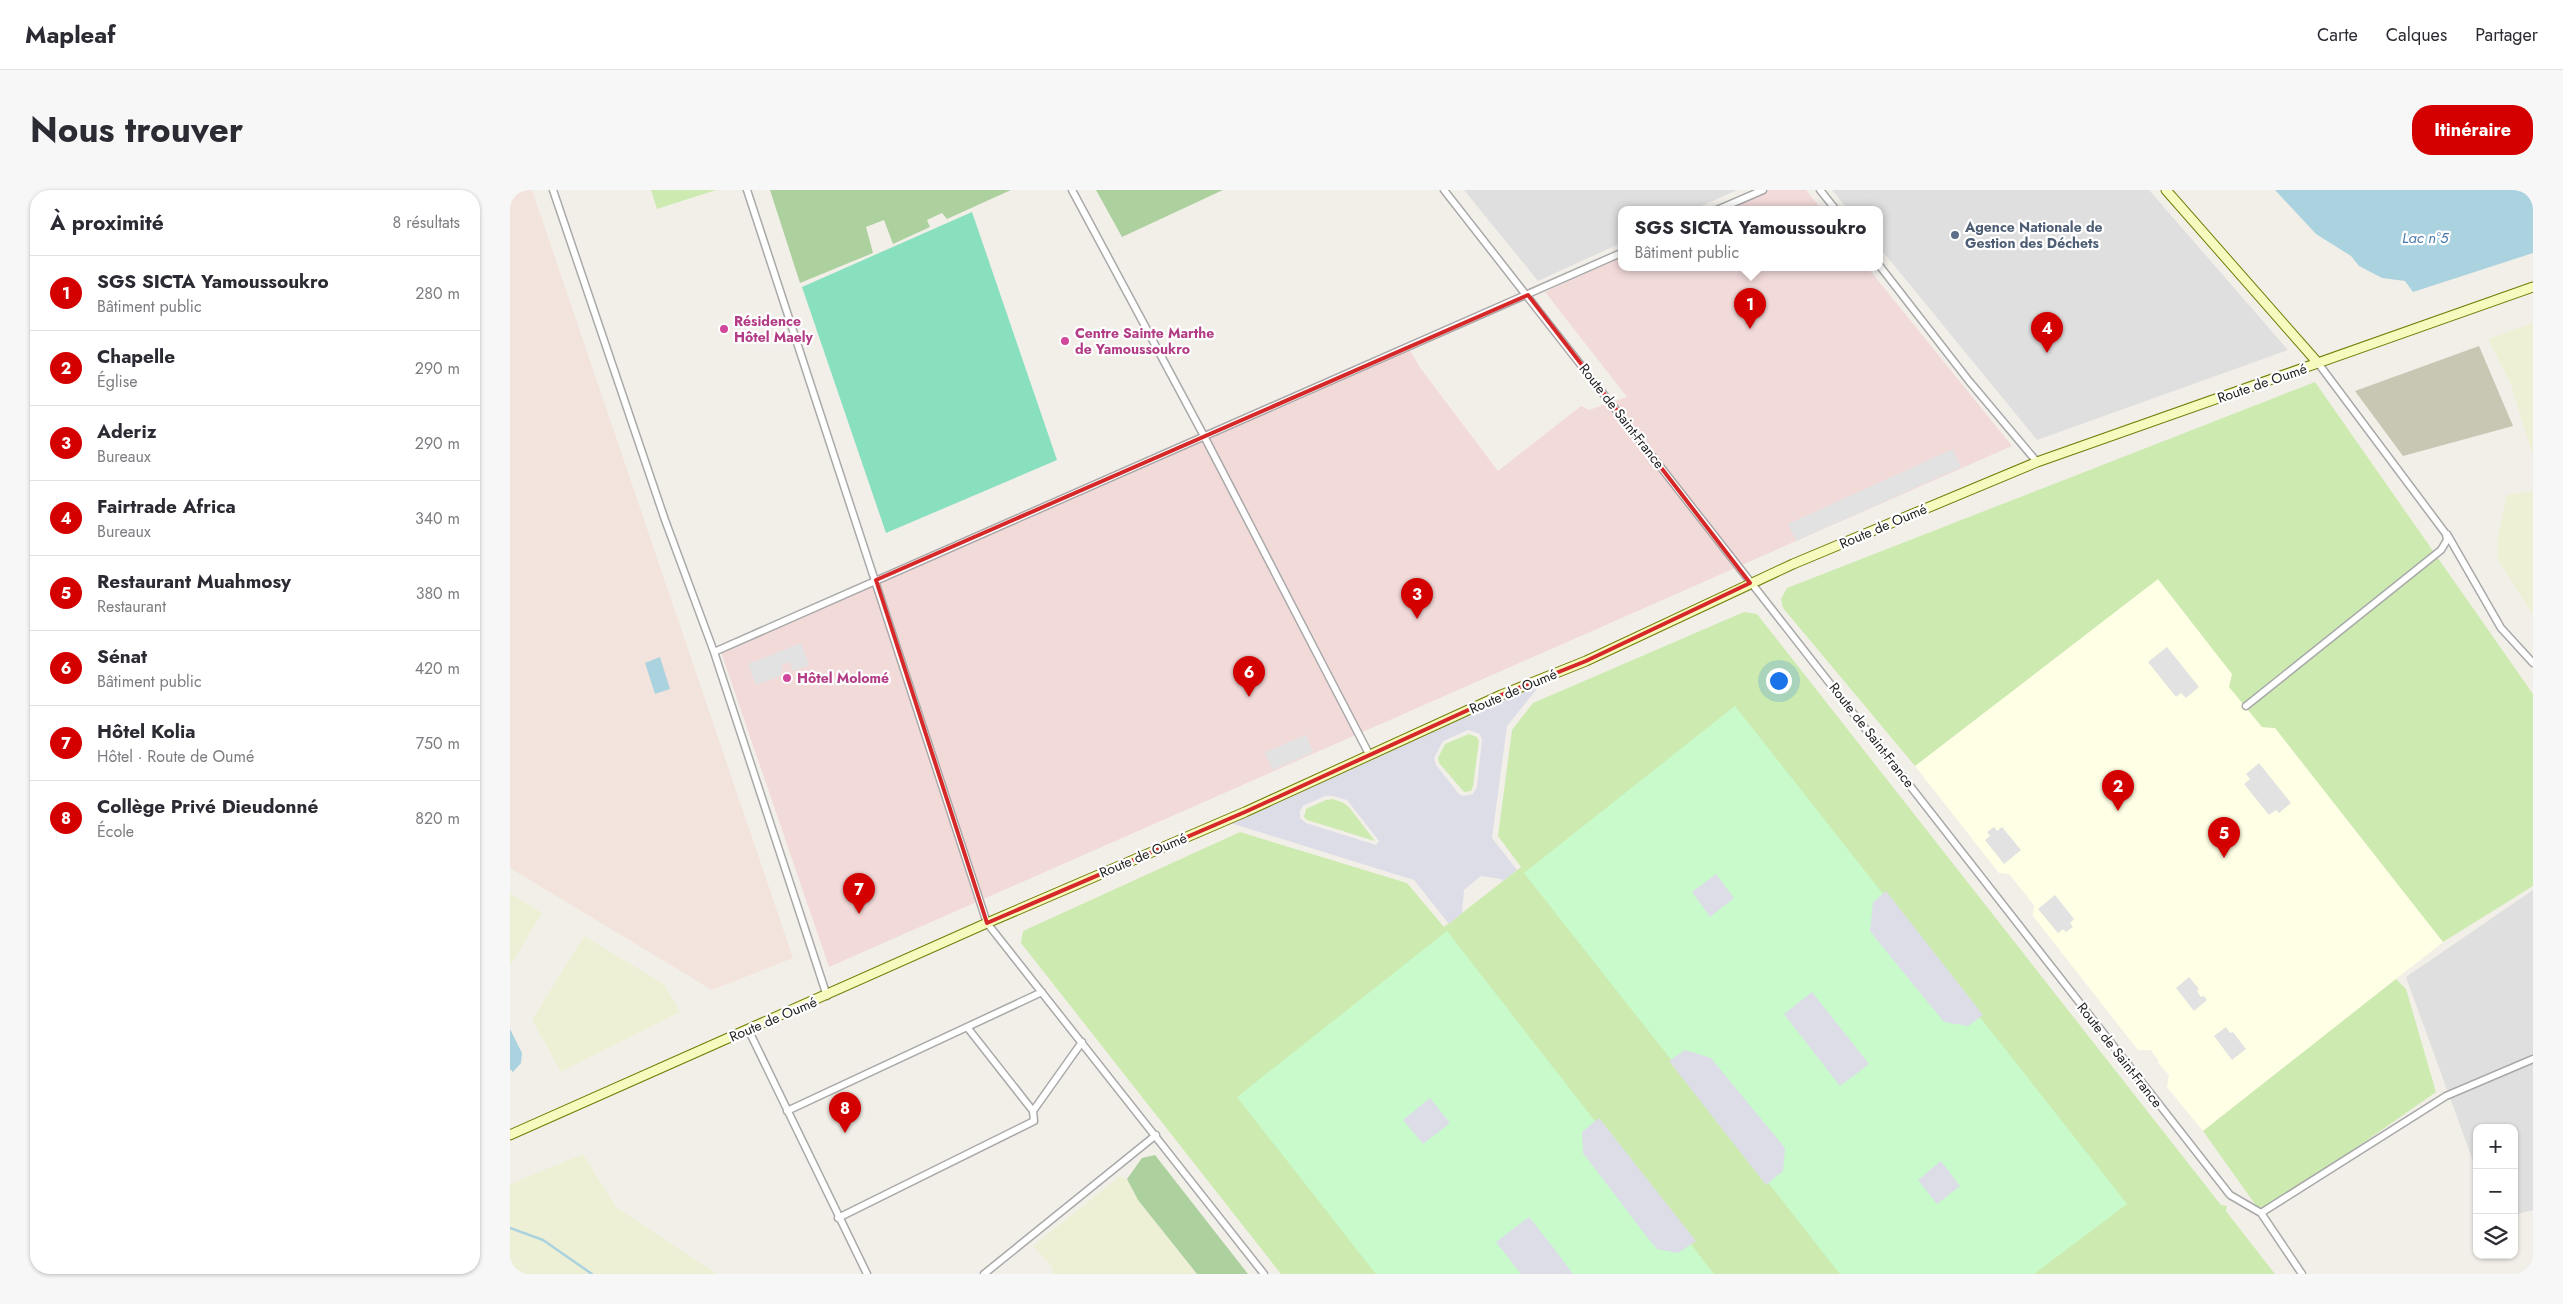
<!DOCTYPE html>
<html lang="fr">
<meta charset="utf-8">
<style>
:root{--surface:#fff;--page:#f7f7f7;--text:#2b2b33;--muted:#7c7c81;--line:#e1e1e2;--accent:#d40000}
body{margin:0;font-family:Jost,sans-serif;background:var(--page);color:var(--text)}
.controls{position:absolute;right:15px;bottom:15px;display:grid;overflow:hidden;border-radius:10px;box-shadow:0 1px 4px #0004}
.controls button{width:45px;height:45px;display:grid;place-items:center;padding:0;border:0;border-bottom:1px solid var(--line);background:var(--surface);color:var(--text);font:25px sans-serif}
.you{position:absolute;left:1268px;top:490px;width:18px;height:18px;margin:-12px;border:4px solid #fff;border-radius:50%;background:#1a73e8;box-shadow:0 0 0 8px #1a73e833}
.badge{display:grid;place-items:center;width:32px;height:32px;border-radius:50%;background:var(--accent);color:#fff;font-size:16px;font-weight:700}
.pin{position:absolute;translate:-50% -41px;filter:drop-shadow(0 1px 2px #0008)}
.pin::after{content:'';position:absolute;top:26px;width:18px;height:15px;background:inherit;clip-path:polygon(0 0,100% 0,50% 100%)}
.popup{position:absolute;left:1108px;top:16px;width:265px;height:65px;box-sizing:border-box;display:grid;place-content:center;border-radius:10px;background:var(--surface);filter:drop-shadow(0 1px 4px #0005);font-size:16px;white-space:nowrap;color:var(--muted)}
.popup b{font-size:19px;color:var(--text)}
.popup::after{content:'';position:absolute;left:50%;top:100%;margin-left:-10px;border:10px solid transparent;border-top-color:var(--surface)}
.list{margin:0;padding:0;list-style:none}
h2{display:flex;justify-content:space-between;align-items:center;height:65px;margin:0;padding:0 20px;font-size:21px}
h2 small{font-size:16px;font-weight:400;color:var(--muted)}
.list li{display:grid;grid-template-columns:32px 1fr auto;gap:15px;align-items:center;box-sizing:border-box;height:75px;padding:0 20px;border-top:1px solid var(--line)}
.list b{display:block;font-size:19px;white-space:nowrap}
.list p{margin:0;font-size:16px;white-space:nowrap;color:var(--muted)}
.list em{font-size:16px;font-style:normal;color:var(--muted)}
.icon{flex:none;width:28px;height:28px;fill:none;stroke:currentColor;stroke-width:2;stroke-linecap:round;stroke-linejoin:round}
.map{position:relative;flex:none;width:2023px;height:1084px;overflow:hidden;border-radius:20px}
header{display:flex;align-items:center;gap:30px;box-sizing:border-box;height:70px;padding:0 25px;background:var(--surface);border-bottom:1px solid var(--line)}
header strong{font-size:24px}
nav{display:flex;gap:28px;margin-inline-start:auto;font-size:18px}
.intro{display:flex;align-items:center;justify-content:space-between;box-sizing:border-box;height:120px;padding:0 30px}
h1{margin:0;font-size:35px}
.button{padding:12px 22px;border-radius:20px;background:var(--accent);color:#fff;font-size:18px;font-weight:700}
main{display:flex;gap:30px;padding:0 30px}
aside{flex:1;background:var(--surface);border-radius:20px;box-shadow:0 1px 4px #0004}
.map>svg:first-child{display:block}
</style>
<header>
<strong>Mapleaf</strong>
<nav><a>Carte</a><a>Calques</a><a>Partager</a></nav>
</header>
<div class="intro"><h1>Nous trouver</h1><a class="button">Itinéraire</a></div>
<main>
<aside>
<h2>À proximité<small>8 résultats</small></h2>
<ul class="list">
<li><span class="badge">1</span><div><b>SGS SICTA Yamoussoukro</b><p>Bâtiment public</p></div><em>280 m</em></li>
<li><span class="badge">2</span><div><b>Chapelle</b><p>Église</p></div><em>290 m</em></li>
<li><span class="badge">3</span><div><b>Aderiz</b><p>Bureaux</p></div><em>290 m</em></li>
<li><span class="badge">4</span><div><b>Fairtrade Africa</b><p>Bureaux</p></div><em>340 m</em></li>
<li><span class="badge">5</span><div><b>Restaurant Muahmosy</b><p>Restaurant</p></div><em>380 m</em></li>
<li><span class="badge">6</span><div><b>Sénat</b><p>Bâtiment public</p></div><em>420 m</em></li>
<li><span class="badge">7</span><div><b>Hôtel Kolia</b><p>Hôtel · Route de Oumé</p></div><em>750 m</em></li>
<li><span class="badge">8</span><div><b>Collège Privé Dieudonné</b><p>École</p></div><em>820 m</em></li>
</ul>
</aside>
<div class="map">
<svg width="2023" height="1084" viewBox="0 0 2023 1084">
<rect width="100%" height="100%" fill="#f2efe9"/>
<path fill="#e0dfdf" d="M 954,0 L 1227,0 L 1182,20 L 1111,20 L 1111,53 L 1028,91 Z
M 1322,0 L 1639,0 L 1778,160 L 1527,250 L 1369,57 L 1369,20 L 1338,20 Z
M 2023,700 L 2023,1020 L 2004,1025 L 2004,938 L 1967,938 L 1967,982 L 1896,787 Z"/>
<path fill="#f2dad9" d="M 1257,0 L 1296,0 L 1312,20 L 1213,20 Z
M 1111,67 L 1111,78 L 1358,78 L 1502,256 L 319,777 L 211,462 L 899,159 L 911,179 L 988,281 L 1071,216 L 1079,220 L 1117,207 L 1035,102 Z"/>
<path fill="#ffffe5" d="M 1648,389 L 1723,485 L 1726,505 L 1752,537 L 1765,538 L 1933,752 L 1693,941 L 1657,897 L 1659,885 L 1648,873 L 1649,872 L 1641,860 L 1628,860 L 1523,726 L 1524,715 L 1499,684 L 1489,683 L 1405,576 Z"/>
<path fill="#f3e3dd" d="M 0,0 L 22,0 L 283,768 L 202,800 L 0,678 Z"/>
<path fill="#c7c7b4" d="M 1969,156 L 2003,236 L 1893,266 L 1845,201 Z"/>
<path fill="#eef0d5" d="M 2023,133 L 2023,266 L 2000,192 L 1978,149 Z
M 2023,301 L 2023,425 L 1988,370 L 1988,346 L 1997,305 Z
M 0,703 L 32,723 L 0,776 Z
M 74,746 L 155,795 L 170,822 L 51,882 L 22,830 Z
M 73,964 L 106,1017 L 207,1084 L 0,1084 L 0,994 Z
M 610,986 L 617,989 L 628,1010 L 687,1084 L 543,1084 L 542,1076 L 523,1056 Z"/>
<path fill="#cdebb0" d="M 141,0 L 206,0 L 147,19 Z
M 1805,192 L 2023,504 L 2023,696 L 1933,752 L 1765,538 L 1752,537 L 1719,497 L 1722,484 L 1648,389 L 1405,576 L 1273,418 L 1271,409 L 1277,398 Z
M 1234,422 L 1247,424 L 1711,1015 L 1717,1016 L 1716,1021 L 1765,1084 L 771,1084 L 511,753 L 513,741 L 730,642 L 897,693 L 934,737 L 1011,677 L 988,646 L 1002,540 L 1023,513 Z
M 959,544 L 967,547 L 969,551 L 963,596 L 961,601 L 954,602 L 929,573 L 928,568 L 935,554 Z
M 823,609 L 834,613 L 839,617 L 865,651 L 797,630 L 794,627 L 796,619 L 816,610 Z
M 1886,789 L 1896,799 L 1926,902 L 1759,1019 L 1747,1017 L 1693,941 Z"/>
<path fill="#add19e" d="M 260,0 L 501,0 L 437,29 L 432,23 L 417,30 L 420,37 L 383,54 L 374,30 L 356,37 L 363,63 L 290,93 Z
M 586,0 L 713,0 L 612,47 Z
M 645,965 L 738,1084 L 687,1084 L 628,1010 L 617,989 L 632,968 Z"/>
<path fill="#c8facc" d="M 1225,516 L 1617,1014 L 1524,1084 L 1330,1084 L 1014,683 Z
M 937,741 L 1204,1084 L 866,1084 L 727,907 Z"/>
<path fill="#88e0be" d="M 462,22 L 547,270 L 376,343 L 292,97 Z"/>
<path fill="#e2e2e2" d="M 1443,259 L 1451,277 L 1286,351 L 1278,334 Z
M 291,453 L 299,475 L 283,481 L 280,472 L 271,475 L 273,480 L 270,486 L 246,495 L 238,474 Z
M 1657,457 L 1689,497 L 1676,508 L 1671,503 L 1666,507 L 1638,472 Z
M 796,545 L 803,562 L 762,580 L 755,562 Z
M 1749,573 L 1781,613 L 1769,623 L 1766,620 L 1759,625 L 1734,594 L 1740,589 L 1736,584 Z
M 1484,637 L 1487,641 L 1492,637 L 1511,660 L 1494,674 L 1475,650 L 1480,646 L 1477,642 Z
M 1545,705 L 1564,729 L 1560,733 L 1563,737 L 1556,742 L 1553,739 L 1548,743 L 1528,719 Z
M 1679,787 L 1689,799 L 1687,801 L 1691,807 L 1694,806 L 1697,810 L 1684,821 L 1666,798 Z
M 1716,837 L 1720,843 L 1723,842 L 1736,859 L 1722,870 L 1704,846 Z"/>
<path fill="#dddde8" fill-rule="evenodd" d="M 1035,489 L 997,536 L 982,648 L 1007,680 L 993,691 L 991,689 L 971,686 L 954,700 L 952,723 L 939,734 L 904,690 L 717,632 ZM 958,540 L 970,544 L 972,550 L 967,597 L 963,604 L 953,606 L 949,604 L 926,575 L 924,568 L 933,551 ZM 815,606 L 823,606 L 837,610 L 869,651 L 866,655 L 796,633 L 790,628 L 790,621 L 793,616 Z
M 1206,684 L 1224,708 L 1200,727 L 1182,702 Z
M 1376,701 L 1473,825 L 1458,836 L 1434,832 L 1367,750 L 1360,741 L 1363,712 Z
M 1302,802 L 1359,874 L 1330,896 L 1274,824 Z
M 1175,860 L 1201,868 L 1275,958 L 1273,981 L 1256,995 L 1159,871 Z
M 920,908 L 940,933 L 913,954 L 893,930 Z
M 1089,928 L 1186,1051 L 1168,1063 L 1147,1059 L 1137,1047 L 1073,963 L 1072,942 Z
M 1431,971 L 1450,996 L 1427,1014 L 1408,990 Z
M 1019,1027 L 1046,1061 L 1063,1084 L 1011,1084 L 986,1052 Z"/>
<path fill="#aad3df" d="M 1765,0 L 2023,0 L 2023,63 L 1903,102 L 1895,91 L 1872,88 L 1849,76 L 1841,66 L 1806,44 Z
M 150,467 L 160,499 L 145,504 L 135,473 Z
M 0,839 L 12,863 L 11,873 L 3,882 L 0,879 Z"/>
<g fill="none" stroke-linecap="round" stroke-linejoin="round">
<path stroke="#aad3df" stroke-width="2.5" d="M 0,1038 L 33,1050 L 82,1084"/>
<g stroke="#a9a9a9" stroke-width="9">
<path id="street" d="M 43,0 L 155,330 L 204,462 L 317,806
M 237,0 L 477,733 L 754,1084
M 562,0 L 694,246 L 859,564
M 934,0 L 1720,1005 L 1751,1023 L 1792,1084
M 1310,0 L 1326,20
M 1207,20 L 1253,0
M 1369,75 L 1459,191 L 1527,272
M 1937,344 L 1991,438 L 2023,473
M 204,462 L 1111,63
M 1736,516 L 1931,360 L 1937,350 L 1936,344 L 1808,173
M 238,839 L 357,1084
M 277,921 L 532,802
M 523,921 L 572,852
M 1751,1023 L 1936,906 L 2023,869
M 328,1028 L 524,931 L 523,921 L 457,837
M 474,1084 L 646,945"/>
</g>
<g stroke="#707d05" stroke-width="11">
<path id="secondary" d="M 1656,0 L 1808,173
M 0,945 L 477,733 L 735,622 L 991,505 L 1076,471 L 1283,374 L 1527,272 L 2023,97"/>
</g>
<use href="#street" stroke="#fff" stroke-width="6"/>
<use href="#secondary" stroke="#f7fabf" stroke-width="9"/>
</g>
<path fill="none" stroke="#d62828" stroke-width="4" stroke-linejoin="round" d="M 1018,105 L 1240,393 L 1076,471 L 991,505 L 735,622 L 477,733 L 366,390 Z"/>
<circle fill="#5c6f8a" stroke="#fff" stroke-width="2" cx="1445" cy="45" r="5"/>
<g fill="#d1479c" stroke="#fff" stroke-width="2">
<circle cx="214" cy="139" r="5"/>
<circle cx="555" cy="151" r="5"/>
<circle cx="277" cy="488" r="5"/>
</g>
<g text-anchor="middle" stroke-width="4.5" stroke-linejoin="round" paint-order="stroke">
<g font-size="14" font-weight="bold" fill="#4e5e75" stroke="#fff" text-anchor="start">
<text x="1455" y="42">Agence Nationale de<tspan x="1455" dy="16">Gestion des Déchets</tspan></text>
</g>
<g font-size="14" font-weight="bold" fill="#b23c85" stroke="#fff" text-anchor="start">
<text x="224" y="136">Résidence<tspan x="224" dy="16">Hôtel Maely</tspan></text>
<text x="565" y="148">Centre Sainte Marthe<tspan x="565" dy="16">de Yamoussoukro</tspan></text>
<text x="287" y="493">Hôtel Molomé</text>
</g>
<g font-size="14" fill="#222" stroke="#fff">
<text transform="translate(1752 193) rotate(-19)" y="5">Route de Oumé</text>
<text transform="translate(1112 226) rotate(52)" y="5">Route de Saint-France</text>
<text transform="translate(1373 336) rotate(-23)" y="5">Route de Oumé</text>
<text transform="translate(1003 501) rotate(-23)" y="5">Route de Oumé</text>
<text transform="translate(1362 545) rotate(52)" y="5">Route de Saint-France</text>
<text transform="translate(633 665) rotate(-23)" y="5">Route de Oumé</text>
<text transform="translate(263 829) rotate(-23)" y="5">Route de Oumé</text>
<text transform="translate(1610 865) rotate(52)" y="5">Route de Saint-France</text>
</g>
<g font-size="15" font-style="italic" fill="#4a7aab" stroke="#fff">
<text x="1915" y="53">Lac n°5</text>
</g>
</g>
</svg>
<div class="controls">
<button>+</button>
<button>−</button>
<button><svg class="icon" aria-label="layers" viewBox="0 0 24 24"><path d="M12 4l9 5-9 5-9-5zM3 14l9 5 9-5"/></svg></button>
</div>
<div class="you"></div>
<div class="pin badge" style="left:1240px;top:139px">1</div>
<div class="popup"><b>SGS SICTA Yamoussoukro</b>Bâtiment public</div>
<div class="pin badge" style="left:1608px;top:621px">2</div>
<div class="pin badge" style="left:907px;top:429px">3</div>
<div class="pin badge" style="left:1537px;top:163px">4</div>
<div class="pin badge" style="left:1714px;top:668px">5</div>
<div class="pin badge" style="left:739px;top:507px">6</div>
<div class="pin badge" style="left:349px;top:724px">7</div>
<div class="pin badge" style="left:335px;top:943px">8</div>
</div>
</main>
